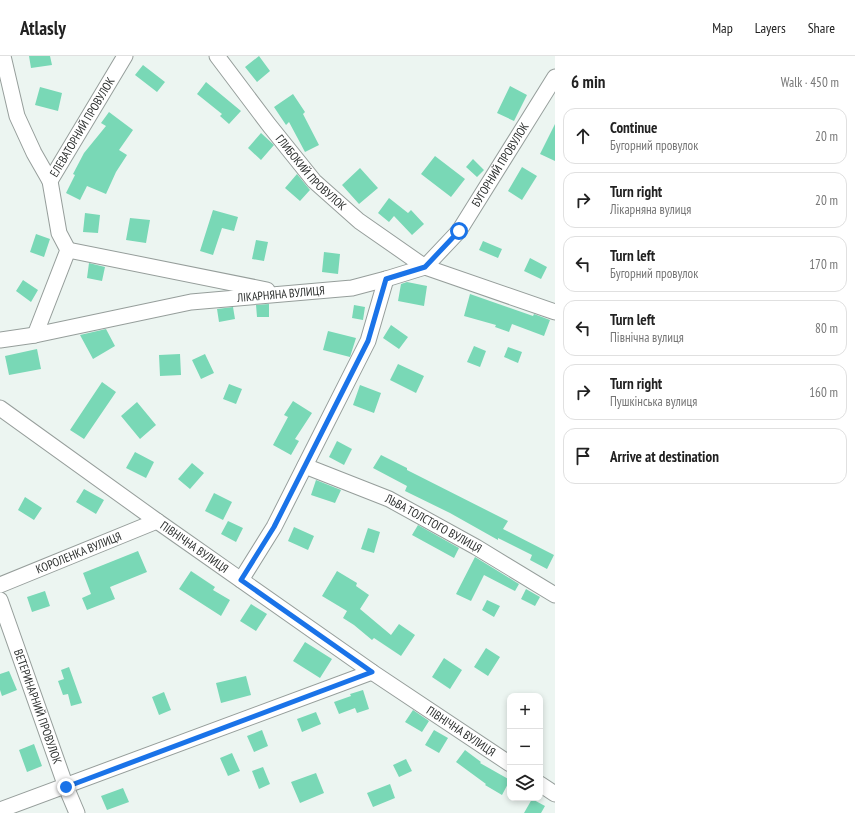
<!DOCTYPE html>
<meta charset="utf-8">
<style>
:root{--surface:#fff;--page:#f2f2f2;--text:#222;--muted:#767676;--line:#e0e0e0}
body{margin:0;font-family:"PT Sans Narrow",sans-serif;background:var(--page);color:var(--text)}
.controls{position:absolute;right:12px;bottom:12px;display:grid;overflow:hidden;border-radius:8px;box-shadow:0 2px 6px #0003}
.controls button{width:36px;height:36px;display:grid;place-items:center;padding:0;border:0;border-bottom:1px solid var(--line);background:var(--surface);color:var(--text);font:20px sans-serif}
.stop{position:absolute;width:12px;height:12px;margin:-9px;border:3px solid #1a73e8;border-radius:50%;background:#fff}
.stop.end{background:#1a73e8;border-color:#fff;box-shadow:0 1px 4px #0008}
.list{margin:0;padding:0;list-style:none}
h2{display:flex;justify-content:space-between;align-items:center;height:52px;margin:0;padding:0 16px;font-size:17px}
h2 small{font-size:13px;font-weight:400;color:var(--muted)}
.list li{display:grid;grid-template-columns:26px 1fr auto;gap:12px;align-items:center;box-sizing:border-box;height:56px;margin:0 8px 8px;padding:0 8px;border:1px solid var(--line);border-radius:12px}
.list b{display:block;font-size:15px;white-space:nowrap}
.list p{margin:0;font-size:13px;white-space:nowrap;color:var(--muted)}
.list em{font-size:13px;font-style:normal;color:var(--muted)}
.icon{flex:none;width:22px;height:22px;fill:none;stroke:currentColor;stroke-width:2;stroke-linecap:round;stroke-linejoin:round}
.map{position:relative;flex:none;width:555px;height:757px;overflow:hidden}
header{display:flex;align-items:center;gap:24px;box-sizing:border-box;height:56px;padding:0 20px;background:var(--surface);border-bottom:1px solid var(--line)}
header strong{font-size:19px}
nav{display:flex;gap:22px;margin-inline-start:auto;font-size:14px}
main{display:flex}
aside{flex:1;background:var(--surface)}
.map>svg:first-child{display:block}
</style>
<header>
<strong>Atlasly</strong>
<nav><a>Map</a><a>Layers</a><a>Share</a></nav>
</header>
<main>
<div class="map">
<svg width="555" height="757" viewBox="0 0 555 757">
<rect width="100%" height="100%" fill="#ecf5f1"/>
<path fill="#79d8b6" d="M 29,0 L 50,0 L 52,9 L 31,12 Z
M 259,0 L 270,15 L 257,26 L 245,11 Z
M 143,9 L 165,26 L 157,36 L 135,19 Z
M 206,26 L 241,55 L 229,68 L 220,60 L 222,58 L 197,38 Z
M 510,30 L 527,39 L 514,65 L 497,57 Z
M 40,31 L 62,37 L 58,55 L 35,49 Z
M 293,38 L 305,56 L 303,58 L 319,89 L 305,96 L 289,66 L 286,69 L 274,51 Z
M 109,56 L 133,74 L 119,94 L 127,99 L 116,116 L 106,138 L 87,130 L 80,144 L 66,137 L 75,119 L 73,118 L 84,97 L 106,70 L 101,67 Z
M 555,68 L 555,105 L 540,98 Z
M 261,77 L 274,89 L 261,104 L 248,92 Z
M 435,100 L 465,123 L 451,141 L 421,118 Z
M 473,103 L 484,114 L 477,121 L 466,111 Z
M 522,111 L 537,120 L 522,144 L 508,135 Z
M 360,112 L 378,132 L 359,148 L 342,129 Z
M 297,118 L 310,134 L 300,145 L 285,132 Z
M 389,142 L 408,157 L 411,154 L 424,168 L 412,179 L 394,160 L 389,166 L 378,157 Z
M 213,154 L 238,161 L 234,175 L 222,172 L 213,199 L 200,195 Z
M 85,157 L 100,159 L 98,177 L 83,176 Z
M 130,162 L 150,164 L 146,187 L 126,184 Z
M 36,178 L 50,183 L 44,201 L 30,196 Z
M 256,184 L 268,186 L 264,205 L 252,203 Z
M 483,185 L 502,193 L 498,202 L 479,194 Z
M 324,196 L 340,198 L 338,218 L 322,216 Z
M 530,202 L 547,211 L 541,223 L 524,215 Z
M 89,207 L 105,211 L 102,225 L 87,222 Z
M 23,224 L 38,234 L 31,246 L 16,235 Z
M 407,226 L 427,230 L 424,250 L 398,245 L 401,228 Z
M 470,238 L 533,260 L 534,258 L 550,264 L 544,280 L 512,268 L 509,276 L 495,271 L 496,269 L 464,260 Z
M 269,248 L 269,261 L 257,261 L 256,249 Z
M 354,249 L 365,251 L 363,264 L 352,262 Z
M 233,251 L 235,263 L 219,266 L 217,253 Z
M 391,269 L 408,281 L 399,293 L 383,282 Z
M 106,273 L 115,290 L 93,303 L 80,279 Z
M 328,275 L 356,282 L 350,301 L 323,294 Z
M 474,290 L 486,295 L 480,311 L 467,306 Z
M 508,291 L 522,296 L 518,307 L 504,301 Z
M 37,293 L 41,313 L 9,319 L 5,300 Z
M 180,298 L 181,319 L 160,320 L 159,299 Z
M 205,298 L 214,317 L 201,323 L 192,304 Z
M 398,308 L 424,320 L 416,337 L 390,324 Z
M 102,326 L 116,336 L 84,383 L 70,374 Z
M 229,328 L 242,333 L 236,348 L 223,343 Z
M 360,329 L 381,337 L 374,357 L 353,349 Z
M 293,345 L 312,357 L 295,383 L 299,385 L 291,399 L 273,389 L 288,361 L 284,359 Z
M 137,346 L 156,369 L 140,383 L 121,360 Z
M 337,385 L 352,393 L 344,409 L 329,401 Z
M 135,396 L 154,406 L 146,422 L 126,412 Z
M 381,399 L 407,412 L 407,414 L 508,465 L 503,473 L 554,499 L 547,513 L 530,504 L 532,499 L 498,482 L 498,484 L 450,457 L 405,435 L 407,430 L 373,412 Z
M 192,407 L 204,417 L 190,433 L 178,423 Z
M 316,424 L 341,434 L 335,447 L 311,439 Z
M 84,433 L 104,444 L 96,458 L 76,446 Z
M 214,437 L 232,446 L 223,464 L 205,455 Z
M 25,441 L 42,452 L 34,464 L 18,454 Z
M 228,465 L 243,472 L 236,486 L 221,478 Z
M 418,469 L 459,492 L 454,502 L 412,479 Z
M 294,471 L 314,480 L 308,494 L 288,485 Z
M 368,472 L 380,476 L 374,497 L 361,493 Z
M 138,495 L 147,516 L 110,531 L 115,543 L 87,554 L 82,542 L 91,538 L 83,517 Z
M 475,501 L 519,528 L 515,535 L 484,519 L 471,545 L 456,538 Z
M 191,515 L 215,531 L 213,534 L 230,544 L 221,560 L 179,533 Z
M 337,515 L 357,527 L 356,530 L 369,539 L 360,553 L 391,579 L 399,568 L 415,579 L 401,600 L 374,582 L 372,584 L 354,569 L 343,562 L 347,555 L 322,540 Z
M 526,533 L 540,541 L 535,550 L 521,543 Z
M 45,535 L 50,550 L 32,556 L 27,541 Z
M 487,544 L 500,550 L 494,561 L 482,554 Z
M 251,548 L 267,558 L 256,575 L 240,565 Z
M 305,586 L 332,603 L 320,622 L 293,605 Z
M 486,592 L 500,601 L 488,620 L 474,611 Z
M 444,602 L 462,614 L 450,633 L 432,621 Z
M 69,611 L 82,647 L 71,650 L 68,638 L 63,639 L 58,625 L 64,623 L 61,614 Z
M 9,615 L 17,634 L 2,640 L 0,634 L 0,618 Z
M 246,620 L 251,639 L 221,647 L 216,627 Z
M 363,634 L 369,653 L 357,657 L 355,652 L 339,658 L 334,646 L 351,640 L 350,638 Z
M 164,636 L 171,654 L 159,659 L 152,641 Z
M 413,654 L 429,665 L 422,676 L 405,666 Z
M 316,656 L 321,668 L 302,676 L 297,663 Z
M 262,674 L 268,690 L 254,696 L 247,680 Z
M 434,674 L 448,682 L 439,697 L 425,689 Z
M 34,688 L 42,710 L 27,716 L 19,694 Z
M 465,694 L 481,706 L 480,707 L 510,724 L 502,739 L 485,729 L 486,728 L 456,706 Z
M 232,697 L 240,715 L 228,720 L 220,702 Z
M 406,703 L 412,715 L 399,721 L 393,709 Z
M 263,711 L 270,728 L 259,733 L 252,715 Z
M 316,717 L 324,737 L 300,747 L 291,726 Z
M 390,728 L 395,742 L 373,751 L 367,737 Z
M 123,732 L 129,746 L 107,754 L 101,740 Z
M 532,743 L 545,750 L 541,757 L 524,757 Z"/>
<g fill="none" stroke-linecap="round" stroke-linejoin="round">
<g stroke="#969e9b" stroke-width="17">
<g id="minor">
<path d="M 3,0 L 17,60 L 34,97 L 50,125"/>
<path id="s1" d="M 217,0 L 269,69 L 314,125 L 359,165 L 425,211 L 555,256"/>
<path d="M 68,194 L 267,234"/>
<path id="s2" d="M 35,279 L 68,194 L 59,177 L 50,125 L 125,0"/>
<path id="s3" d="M 0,284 L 35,279 L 191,246 L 352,232 L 386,223 L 425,211 L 459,175 L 555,21"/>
<path id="s4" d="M 0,352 L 157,465 L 372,616 L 510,708"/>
<path id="s5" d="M 305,410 L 389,443 L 476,491 L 555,539"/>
<path d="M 241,524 L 274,471 L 368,285 L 386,223"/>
<path id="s6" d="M 0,529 L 157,465"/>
<path id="s7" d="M 0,544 L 66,731 L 77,757"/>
<path d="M 540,728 L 555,738"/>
<path d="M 0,754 L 372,616"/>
</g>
</g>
<use href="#minor" stroke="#fff" stroke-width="15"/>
</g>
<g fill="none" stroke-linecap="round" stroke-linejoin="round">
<path stroke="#1a73e8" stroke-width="5" d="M 66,731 L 372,616 L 241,524 L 274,471 L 368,285 L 386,223 L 425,211 L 459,175"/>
</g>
<g text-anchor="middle" stroke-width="3" stroke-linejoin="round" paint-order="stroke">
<g font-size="12" fill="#2d302f" stroke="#fff">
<text dy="4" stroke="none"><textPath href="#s2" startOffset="226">ЕЛЕВАТОРНИЙ ПРОВУЛОК</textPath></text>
<text dy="4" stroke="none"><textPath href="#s3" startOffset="560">БУГОРНИЙ ПРОВУЛОК</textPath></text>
<text dy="4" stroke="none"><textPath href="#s1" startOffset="150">ГЛИБОКИЙ ПРОВУЛОК</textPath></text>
<text dy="4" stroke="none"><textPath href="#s3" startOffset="285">ЛІКАРНЯНА ВУЛИЦЯ</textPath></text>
<text dy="4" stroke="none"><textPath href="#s5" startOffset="141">ЛЬВА ТОЛСТОГО ВУЛИЦЯ</textPath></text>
<text dy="4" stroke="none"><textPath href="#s4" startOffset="239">ПІВНІЧНА ВУЛИЦЯ</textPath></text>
<text dy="4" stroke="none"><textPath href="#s6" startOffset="85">КОРОЛЕНКА ВУЛИЦЯ</textPath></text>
<text dy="4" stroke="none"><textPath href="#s7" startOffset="113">ВЕТЕРИНАРНИЙ ПРОВУЛОК</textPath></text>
<text dy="4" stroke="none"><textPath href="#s4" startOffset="563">ПІВНІЧНА ВУЛИЦЯ</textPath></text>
</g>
</g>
</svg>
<div class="controls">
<button>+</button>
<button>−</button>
<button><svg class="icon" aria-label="layers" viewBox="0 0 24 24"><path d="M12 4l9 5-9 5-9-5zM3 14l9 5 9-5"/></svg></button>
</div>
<div class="stop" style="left:459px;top:175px"></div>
<div class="stop end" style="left:66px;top:731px"></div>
</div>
<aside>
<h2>6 min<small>Walk · 450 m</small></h2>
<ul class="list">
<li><svg class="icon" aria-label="ahead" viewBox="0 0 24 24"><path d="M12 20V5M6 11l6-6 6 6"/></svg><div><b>Continue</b><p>Бугорний провулок</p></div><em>20 m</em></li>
<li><svg class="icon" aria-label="right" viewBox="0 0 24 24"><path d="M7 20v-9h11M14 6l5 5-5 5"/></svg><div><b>Turn right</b><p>Лікарняна вулиця</p></div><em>20 m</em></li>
<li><svg class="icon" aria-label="left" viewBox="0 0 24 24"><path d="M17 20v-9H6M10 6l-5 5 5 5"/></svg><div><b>Turn left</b><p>Бугорний провулок</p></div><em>170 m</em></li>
<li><svg class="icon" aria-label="left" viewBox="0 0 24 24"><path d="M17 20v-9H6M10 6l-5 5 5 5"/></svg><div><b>Turn left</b><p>Північна вулиця</p></div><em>80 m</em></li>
<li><svg class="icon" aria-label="right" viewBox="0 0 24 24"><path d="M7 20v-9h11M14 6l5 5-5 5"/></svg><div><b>Turn right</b><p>Пушкінська вулиця</p></div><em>160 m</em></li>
<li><svg class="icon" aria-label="arrive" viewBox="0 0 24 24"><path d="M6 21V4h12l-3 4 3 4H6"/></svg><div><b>Arrive at destination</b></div></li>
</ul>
</aside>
</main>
